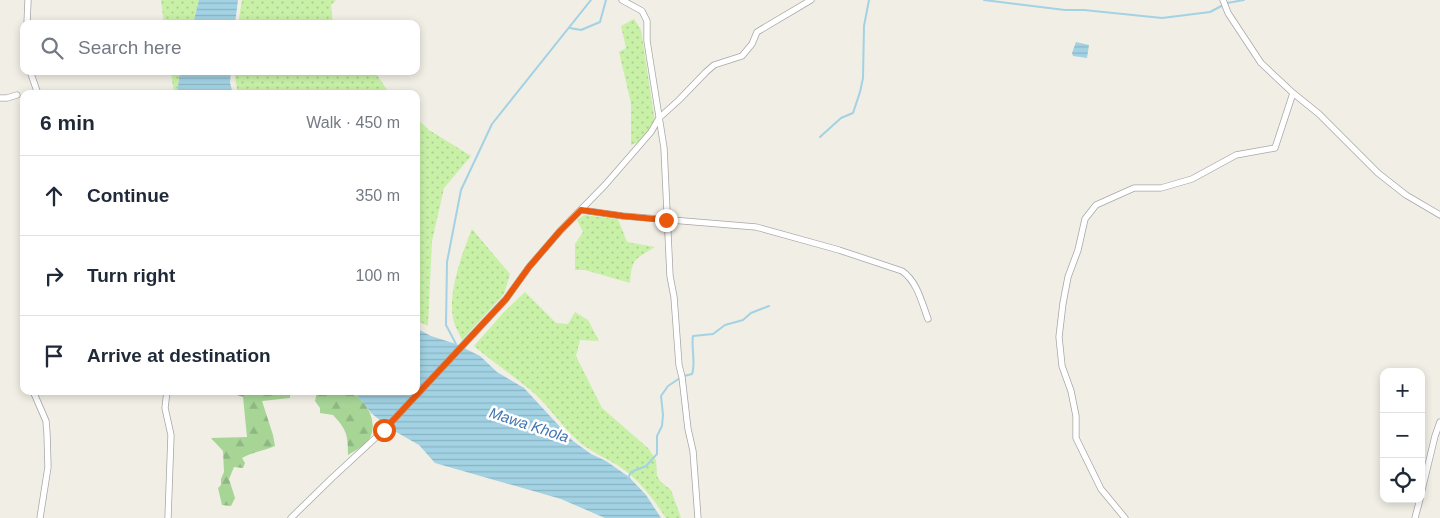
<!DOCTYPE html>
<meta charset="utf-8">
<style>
:root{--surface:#fff;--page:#f6f6f7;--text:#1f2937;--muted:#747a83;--line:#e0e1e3}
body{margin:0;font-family:Helvetica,sans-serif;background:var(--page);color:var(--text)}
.controls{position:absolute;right:15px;bottom:15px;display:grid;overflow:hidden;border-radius:10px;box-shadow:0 2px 8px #0003}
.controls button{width:45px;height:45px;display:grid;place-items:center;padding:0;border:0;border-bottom:1px solid var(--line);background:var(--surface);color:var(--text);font:25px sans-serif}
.stop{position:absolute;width:15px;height:15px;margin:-11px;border:4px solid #ea580c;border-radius:50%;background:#fff}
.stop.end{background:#ea580c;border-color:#fff;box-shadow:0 1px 5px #0008}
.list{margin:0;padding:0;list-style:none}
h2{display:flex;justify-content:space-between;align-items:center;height:65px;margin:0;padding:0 20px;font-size:21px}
h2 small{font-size:16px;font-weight:400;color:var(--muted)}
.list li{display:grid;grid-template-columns:32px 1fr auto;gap:15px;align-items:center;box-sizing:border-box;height:80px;padding:0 20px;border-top:1px solid var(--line)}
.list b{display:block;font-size:19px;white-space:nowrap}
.list em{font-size:16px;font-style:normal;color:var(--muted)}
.icon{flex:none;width:28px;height:28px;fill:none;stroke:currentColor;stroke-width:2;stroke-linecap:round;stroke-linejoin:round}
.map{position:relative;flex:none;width:1440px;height:518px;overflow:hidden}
.search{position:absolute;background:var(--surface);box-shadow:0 2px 8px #0003;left:20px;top:20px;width:400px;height:55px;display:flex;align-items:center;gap:12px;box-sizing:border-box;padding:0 18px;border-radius:10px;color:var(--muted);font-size:19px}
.panel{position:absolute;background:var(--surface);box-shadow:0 2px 8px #0003;left:20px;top:90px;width:400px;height:305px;border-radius:10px}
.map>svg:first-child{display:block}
</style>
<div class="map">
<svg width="1440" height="518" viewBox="0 0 1440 518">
<defs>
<pattern id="grass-dots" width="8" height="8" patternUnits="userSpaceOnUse" patternTransform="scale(1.25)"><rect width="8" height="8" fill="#c8f0a7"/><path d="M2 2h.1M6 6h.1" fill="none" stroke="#acce8f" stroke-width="1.8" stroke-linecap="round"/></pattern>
<pattern id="forest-firs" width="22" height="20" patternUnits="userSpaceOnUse" patternTransform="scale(1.25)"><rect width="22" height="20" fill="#a6d596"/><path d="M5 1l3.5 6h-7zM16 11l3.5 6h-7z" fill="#8fb781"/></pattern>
<pattern id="water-rules" width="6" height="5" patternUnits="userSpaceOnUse" patternTransform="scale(1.25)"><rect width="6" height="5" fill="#a2d2e3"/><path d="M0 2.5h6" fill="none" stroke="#8bb4c2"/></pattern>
</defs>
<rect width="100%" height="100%" fill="#f1eee5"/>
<path fill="url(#grass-dots)" d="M 161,0 L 199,0 L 193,24 L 164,24 Z
M 242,0 L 336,0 L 331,5 L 333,24 L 238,24 Z
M 634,19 L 641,30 L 655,122 L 639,142 L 631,145 L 631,103 L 619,52 L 626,48 L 621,26 Z
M 171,71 L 180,71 L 177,94 L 174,94 Z
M 234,71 L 374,71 L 390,94 L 238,94 Z
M 416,118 L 429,130 L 471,156 L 444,188 L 432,241 L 428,326 L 416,320 Z
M 584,215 L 618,219 L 627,242 L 655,247 C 634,260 632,258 630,283 L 585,270 L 575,270 L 575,244 L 583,232 L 577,220 Z
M 472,229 L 510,274 L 504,294 L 462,340 C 459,333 454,325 453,318 C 448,292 462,253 472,229 Z
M 525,292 L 556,323 L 568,324 L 575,312 L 588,320 L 599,341 L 580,340 L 576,356 L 602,408 L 648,448 L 656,460 L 657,476 L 661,482 L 671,490 L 681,518 L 666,518 C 654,500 641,482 623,469 C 608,458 589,452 575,438 C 559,423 546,402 528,388 C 510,373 491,361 474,346 L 504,312 Z"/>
<path fill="url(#forest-firs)" d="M 225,391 L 290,391 L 290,398 L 262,401 L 273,435 L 275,446 C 264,451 252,452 242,458 L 245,463 L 243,468 L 234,467 L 229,479 L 235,498 L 231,506 L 222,505 L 218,488 L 221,485 L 221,479 L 224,472 L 223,451 L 211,438 L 247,437 L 243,397 Z
M 317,391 C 326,391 336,390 345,391 C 365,395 381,423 368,441 C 363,447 354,451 348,455 C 348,435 347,430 333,415 L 320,413 L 320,408 L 315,401 Z"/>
<path fill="url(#water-rules)" d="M 199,0 L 238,0 L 235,24 L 193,24 Z
M 1076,42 L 1089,45 L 1087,58 L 1073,56 L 1072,53 Z
M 180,71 L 231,71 L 230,83 L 233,94 L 177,94 Z
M 416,328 L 431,336 L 456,344 L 480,356 L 497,372 L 524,388 L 573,441 L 591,454 L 606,461 L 629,477 L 646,495 L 661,518 L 605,518 L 561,499 L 435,463 L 419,445 L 391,429 L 371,413 L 363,402 L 352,391 L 416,391 Z"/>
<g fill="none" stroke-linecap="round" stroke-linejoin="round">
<path stroke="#a2d2e3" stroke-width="2" d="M 984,0 L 1065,10 L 1084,10 L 1162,18 L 1210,12 L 1227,3 L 1244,0
M 570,28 L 581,30 L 600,22 L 606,0
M 820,137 L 841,118 L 853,113 L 860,92 L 863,78 L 864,26 L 869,0
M 456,344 L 446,325 L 447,262 L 461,190 L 492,124 L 591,0
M 684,376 L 692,374 C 696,363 691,348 693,336 L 713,334 L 725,325 L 743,320 L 751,313 L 769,306
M 628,478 L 631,472 L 646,466 L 657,454 L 657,436 L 662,426 L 663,415 L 661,396 L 668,386 L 680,378"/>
<g stroke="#a7a7a7" stroke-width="7">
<path id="minor" d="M 622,0 L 642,11 L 647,21 L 647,41 L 664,148 L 670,276 L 674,297 L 679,365 L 682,377 L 688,429 L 693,451 L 698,518
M 1223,0 L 1228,13 L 1261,63 L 1293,93 L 1319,114 L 1378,173 L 1406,195 L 1440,215
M 27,24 L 28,0
M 30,71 L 38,94
M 0,98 L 7,98 L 17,95
M 581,210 L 623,216 L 756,227 L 839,250 L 902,271 C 917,281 922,303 928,319
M 33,391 L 46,421 L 47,433 L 48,467 L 40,518
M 167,391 L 165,408 L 171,435 L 168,518
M 1421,494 L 1435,436 L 1440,422
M 291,518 L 332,478 L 384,430 L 506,299 L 529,267 L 560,231 L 605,185 L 651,132 L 659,118 L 679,100 L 706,72 L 714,65 L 742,56 L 752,44 L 757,32 L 811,0
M 1125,518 L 1101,489 L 1076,438 L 1076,416 L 1071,391 L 1062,366 L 1059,337 L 1063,303 L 1068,277 L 1078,250 L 1085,219 L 1096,205 L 1134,188 L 1161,188 L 1192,179 L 1236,155 L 1275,148 L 1293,93
M 1415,518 L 1420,499"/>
</g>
<use href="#minor" stroke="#fff" stroke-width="5.5"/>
</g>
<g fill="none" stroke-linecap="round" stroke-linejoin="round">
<path stroke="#ea580c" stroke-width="6" d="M 384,430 L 506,299 L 529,267 L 560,231 L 581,210 L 623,216 L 666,220"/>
</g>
<g text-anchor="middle" stroke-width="5" stroke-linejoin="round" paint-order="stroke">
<g font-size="15" font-style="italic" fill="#4074b2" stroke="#fff">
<text transform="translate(529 425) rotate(18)" y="5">Mawa Khola</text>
</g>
</g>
</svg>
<div class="controls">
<button>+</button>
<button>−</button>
<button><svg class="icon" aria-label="locate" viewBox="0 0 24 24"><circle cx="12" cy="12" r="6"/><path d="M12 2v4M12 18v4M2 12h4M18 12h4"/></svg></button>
</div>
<div class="stop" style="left:384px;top:430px"></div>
<div class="stop end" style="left:666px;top:220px"></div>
<div class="search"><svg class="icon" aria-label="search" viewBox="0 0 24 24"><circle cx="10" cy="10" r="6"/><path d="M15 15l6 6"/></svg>Search here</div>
<section class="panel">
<h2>6 min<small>Walk · 450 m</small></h2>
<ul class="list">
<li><svg class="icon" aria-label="ahead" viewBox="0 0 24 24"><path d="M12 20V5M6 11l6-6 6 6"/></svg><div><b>Continue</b></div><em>350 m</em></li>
<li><svg class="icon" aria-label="right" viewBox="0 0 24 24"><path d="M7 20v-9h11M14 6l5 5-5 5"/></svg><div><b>Turn right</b></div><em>100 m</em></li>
<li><svg class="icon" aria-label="arrive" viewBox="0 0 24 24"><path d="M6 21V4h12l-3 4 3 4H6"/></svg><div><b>Arrive at destination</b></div></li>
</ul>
</section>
</div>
